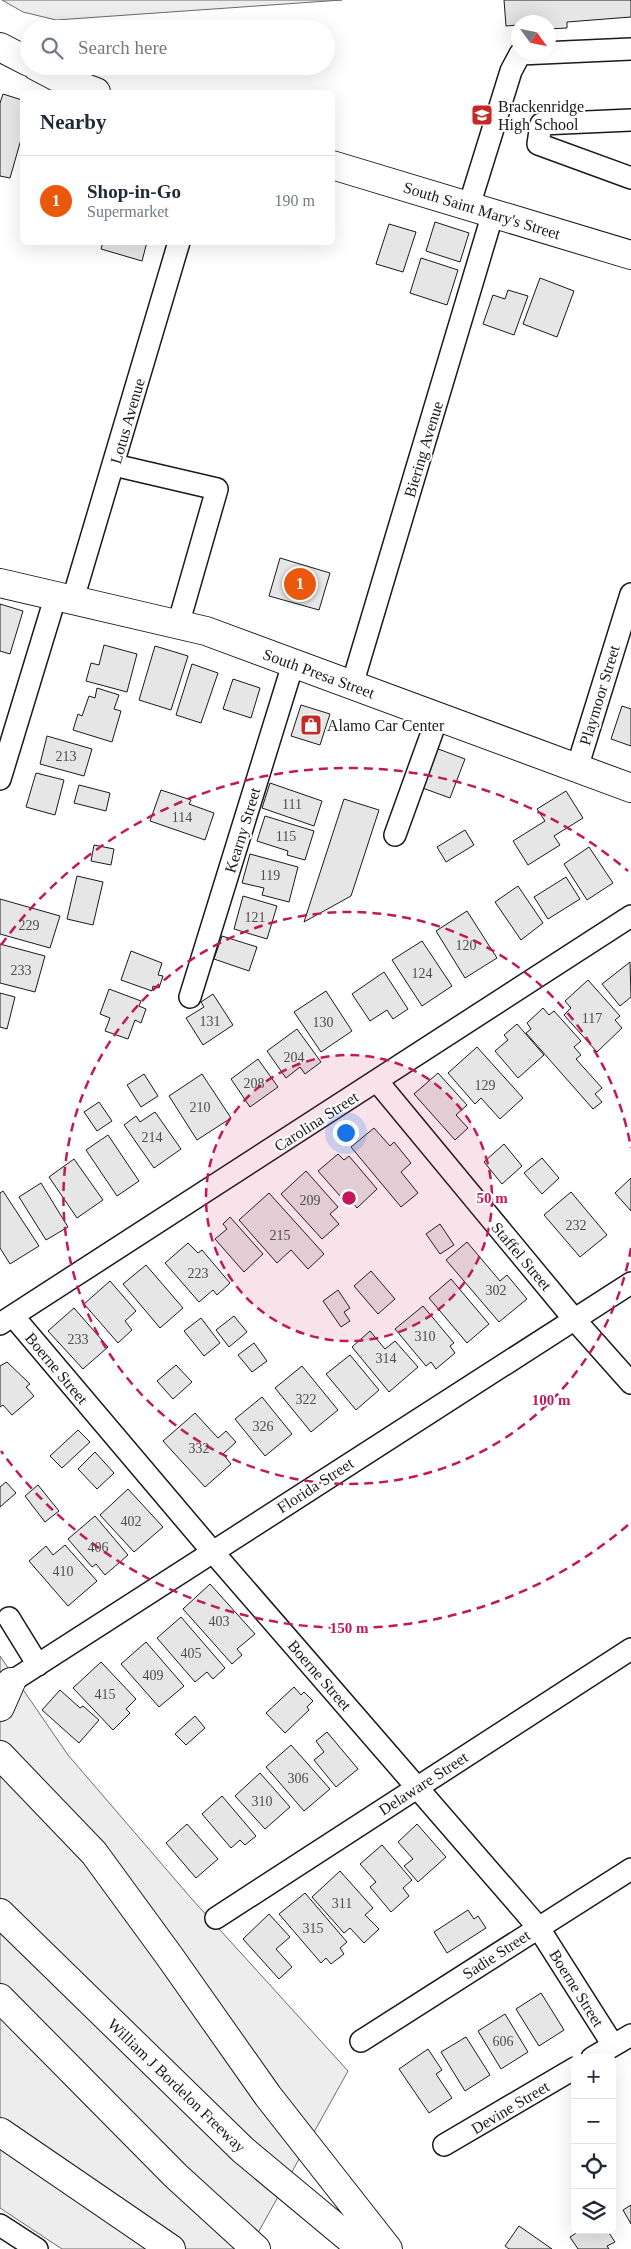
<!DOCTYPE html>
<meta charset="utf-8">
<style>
:root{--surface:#fff;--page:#f6f6f7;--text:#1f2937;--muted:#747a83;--line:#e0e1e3;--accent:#ea580c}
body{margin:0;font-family:"Times New Roman",serif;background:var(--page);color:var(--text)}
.controls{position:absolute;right:15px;bottom:15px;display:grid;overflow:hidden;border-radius:8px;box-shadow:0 5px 20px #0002}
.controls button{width:45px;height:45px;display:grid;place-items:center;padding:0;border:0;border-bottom:1px solid var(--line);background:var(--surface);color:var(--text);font:25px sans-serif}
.compass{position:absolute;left:511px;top:15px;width:45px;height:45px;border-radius:50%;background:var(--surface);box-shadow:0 5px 20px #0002;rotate:123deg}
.you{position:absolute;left:345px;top:1132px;width:18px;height:18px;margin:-12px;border:4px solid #fff;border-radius:50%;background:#1a73e8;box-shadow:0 0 0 8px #1a73e833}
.badge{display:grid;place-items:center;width:32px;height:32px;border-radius:50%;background:var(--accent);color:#fff;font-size:16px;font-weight:700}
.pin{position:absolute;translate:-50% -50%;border:2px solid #fff;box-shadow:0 1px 5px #0006}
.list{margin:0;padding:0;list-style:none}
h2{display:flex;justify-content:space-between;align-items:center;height:65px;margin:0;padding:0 20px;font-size:21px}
h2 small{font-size:16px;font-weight:400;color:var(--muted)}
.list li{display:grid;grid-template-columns:32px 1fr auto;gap:15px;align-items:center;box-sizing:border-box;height:90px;padding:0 20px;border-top:1px solid var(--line)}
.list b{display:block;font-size:19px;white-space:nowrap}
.list p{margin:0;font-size:16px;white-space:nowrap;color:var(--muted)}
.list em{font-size:16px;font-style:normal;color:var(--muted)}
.icon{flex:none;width:28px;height:28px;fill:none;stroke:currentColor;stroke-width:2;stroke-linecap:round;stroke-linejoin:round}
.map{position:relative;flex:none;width:631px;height:2249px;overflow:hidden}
.search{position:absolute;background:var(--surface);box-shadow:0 5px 20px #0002;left:20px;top:20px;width:315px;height:55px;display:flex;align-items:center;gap:12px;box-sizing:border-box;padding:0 18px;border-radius:28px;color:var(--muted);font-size:19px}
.panel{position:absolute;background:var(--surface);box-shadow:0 5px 20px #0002;left:20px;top:90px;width:315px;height:155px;border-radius:8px}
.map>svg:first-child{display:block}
</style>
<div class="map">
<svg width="631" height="2249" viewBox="0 0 631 2249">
<rect width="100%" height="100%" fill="#fff"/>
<path fill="#ededed" stroke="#6a6a6a" d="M 2,0 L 342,0 L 56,20 L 23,12 Z
M 0,1656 L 68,1755 L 191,1898 L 348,2071 L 249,2249 L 62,2249 L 0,2208 Z"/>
<path fill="#e6e6e6" stroke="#1a1a1a" d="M 504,0 L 631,0 L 631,17 L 567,22 L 567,28 L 548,29 L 548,22 L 518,22 L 518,25 L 506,26 Z
M 3,94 L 22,100 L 22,136 L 10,178 L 0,176 L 0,103 Z
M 435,222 L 469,233 L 460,262 L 426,251 Z
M 389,224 L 416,232 L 403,272 L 376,264 Z
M 103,242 L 147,242 L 142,261 L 101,249 Z
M 421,258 L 458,270 L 447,305 L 410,293 Z
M 540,278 L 574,291 L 557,337 L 523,324 Z
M 508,290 L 528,296 L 514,335 L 483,324 L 493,295 L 505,299 Z
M 280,558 L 330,573 L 319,610 L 269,596 Z
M 0,604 L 23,611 L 10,654 L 0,651 Z
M 104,645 L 137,654 L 127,692 L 86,681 L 91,663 L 99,665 Z
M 155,646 L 188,656 L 171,710 L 139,700 Z
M 192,664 L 218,673 L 201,723 L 176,715 Z
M 233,679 L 260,688 L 251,718 L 223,709 Z
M 97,688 L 119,695 L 114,709 L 121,711 L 112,742 L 73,730 L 78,714 L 82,716 L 89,696 L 95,698 Z
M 301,705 L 330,714 L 320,745 L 291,736 Z
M 622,706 L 631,709 L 631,746 L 611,739 Z
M 47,736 L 92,749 L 84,776 L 40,764 Z
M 433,747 L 465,759 L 450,798 L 417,786 Z
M 36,773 L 64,780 L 55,815 L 26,807 Z
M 270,783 L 322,801 L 314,826 L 262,808 Z
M 79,785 L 110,793 L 106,811 L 74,803 Z
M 161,790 L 191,800 L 189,804 L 214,813 L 205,840 L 150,821 Z
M 566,791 L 583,818 L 554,836 L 560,845 L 528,865 L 513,841 L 545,821 L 537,809 Z
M 344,799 L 379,810 L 351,896 L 304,922 Z
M 265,816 L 314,831 L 305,860 L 287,855 L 288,851 L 257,841 Z
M 465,830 L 474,845 L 446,862 L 437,847 Z
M 94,845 L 114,849 L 111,865 L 91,861 Z
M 589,847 L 613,883 L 587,900 L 564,864 Z
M 250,854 L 298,867 L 289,902 L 262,895 L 264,888 L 242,883 Z
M 77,876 L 103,882 L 93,925 L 67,919 Z
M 566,877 L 580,899 L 548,919 L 534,897 Z
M 518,886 L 543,923 L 521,940 L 495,902 Z
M 243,896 L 277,906 L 267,939 L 234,929 Z
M 0,899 L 60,916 L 50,948 L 0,934 Z
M 467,911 L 497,958 L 465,978 L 436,931 Z
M 222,936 L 257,947 L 249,971 L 214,959 Z
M 422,941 L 452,986 L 422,1006 L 392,960 Z
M 0,944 L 45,956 L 35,992 L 0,983 Z
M 131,951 L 162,963 L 158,975 L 163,976 L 159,988 L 153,986 L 152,991 L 121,980 Z
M 630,962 L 631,997 L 620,1006 L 602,984 Z
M 384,972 L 408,1009 L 393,1019 L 387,1010 L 370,1021 L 352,994 Z
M 588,980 L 620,1016 L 615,1020 L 622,1028 L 597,1052 L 564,1015 L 571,1008 L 565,1001 Z
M 109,989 L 141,1001 L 139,1006 L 146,1009 L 141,1023 L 135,1020 L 128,1039 L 105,1031 L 110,1018 L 100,1014 Z
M 326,991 L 352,1031 L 321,1052 L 294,1012 Z
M 0,993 L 15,997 L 7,1029 L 0,1027 Z
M 213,994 L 233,1025 L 203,1045 L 186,1018 L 204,1007 L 201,1002 Z
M 543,1008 L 549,1015 L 554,1011 L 581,1041 L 574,1047 L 581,1055 L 576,1059 L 602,1088 L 595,1094 L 602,1102 L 593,1109 L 526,1033 L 531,1029 L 527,1023 Z
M 517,1024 L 544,1055 L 518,1078 L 495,1051 L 508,1040 L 504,1035 Z
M 297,1029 L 321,1062 L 305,1074 L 300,1067 L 286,1078 L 267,1051 Z
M 477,1047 L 523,1098 L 500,1119 L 481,1098 L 475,1104 L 448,1073 Z
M 258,1059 L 278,1087 L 250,1107 L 231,1079 Z
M 438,1073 L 467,1105 L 456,1115 L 468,1128 L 455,1140 L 414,1094 Z
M 144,1074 L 158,1096 L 141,1107 L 127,1085 Z
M 202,1074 L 231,1118 L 197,1140 L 169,1096 Z
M 99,1102 L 112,1121 L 97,1131 L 84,1112 Z
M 155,1112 L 181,1149 L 154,1168 L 124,1125 L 136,1116 L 140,1122 Z
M 374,1128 L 390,1146 L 394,1142 L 411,1163 L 401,1172 L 418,1193 L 401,1207 L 351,1147 Z
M 108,1135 L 139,1181 L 117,1196 L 86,1150 Z
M 504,1144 L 522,1166 L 502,1184 L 484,1162 Z
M 338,1154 L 344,1160 L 349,1156 L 377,1189 L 357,1208 L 352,1202 L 348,1205 L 318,1171 Z
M 542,1158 L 559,1178 L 542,1194 L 524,1173 Z
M 74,1159 L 103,1200 L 77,1218 L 49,1177 Z
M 306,1171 L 338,1207 L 330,1214 L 339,1224 L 322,1239 L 281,1194 Z
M 631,1178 L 631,1211 L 615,1193 Z
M 41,1183 L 68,1227 L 46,1240 L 19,1197 Z
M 3,1191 L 39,1246 L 10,1264 L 0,1248 L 0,1193 Z
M 571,1192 L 607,1235 L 580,1257 L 544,1215 Z
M 269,1193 L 324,1254 L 308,1269 L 291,1250 L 277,1263 L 239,1220 Z
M 230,1217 L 263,1254 L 244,1272 L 215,1239 L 227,1229 L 223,1224 Z
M 440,1224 L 454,1245 L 440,1254 L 426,1234 Z
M 467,1242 L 500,1281 L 507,1275 L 527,1299 L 499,1322 L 446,1260 Z
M 188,1243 L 198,1253 L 202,1250 L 230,1283 L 217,1295 L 213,1290 L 199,1302 L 165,1263 Z
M 146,1265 L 183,1308 L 160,1328 L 123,1284 Z
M 371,1271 L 395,1299 L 378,1314 L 354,1286 Z
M 451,1279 L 489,1324 L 467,1343 L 429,1298 Z
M 110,1281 L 136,1311 L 125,1321 L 132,1330 L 118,1343 L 84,1304 Z
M 338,1290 L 350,1308 L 344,1312 L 350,1321 L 341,1327 L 323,1301 Z
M 423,1306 L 454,1343 L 450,1346 L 455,1353 L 436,1369 L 431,1362 L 426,1366 L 395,1329 Z
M 74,1308 L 108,1347 L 83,1369 L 48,1331 Z
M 234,1316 L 247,1332 L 229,1347 L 216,1330 Z
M 201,1318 L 220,1343 L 204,1356 L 184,1331 Z
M 370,1331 L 385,1349 L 395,1341 L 418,1367 L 389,1392 L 352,1347 Z
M 254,1343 L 267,1361 L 252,1372 L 238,1355 Z
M 350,1355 L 379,1390 L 356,1410 L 326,1374 Z
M 7,1362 L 30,1384 L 26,1387 L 34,1396 L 12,1415 L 3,1405 L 0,1407 L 0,1366 Z
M 176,1365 L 192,1382 L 173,1399 L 157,1381 Z
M 302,1366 L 338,1410 L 311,1432 L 275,1388 Z
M 262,1397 L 292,1434 L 265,1456 L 235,1419 Z
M 195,1413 L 218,1438 L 226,1431 L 236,1442 L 223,1454 L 231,1464 L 205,1487 L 163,1441 Z
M 78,1430 L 90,1442 L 62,1468 L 50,1456 Z
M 95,1452 L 114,1473 L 97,1489 L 78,1469 Z
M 6,1482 L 16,1493 L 0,1507 L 0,1487 Z
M 38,1485 L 59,1511 L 45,1522 L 25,1496 Z
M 128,1489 L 163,1527 L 134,1552 L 100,1515 Z
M 95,1516 L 128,1555 L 105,1575 L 96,1564 L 92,1567 L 68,1539 Z
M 65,1545 L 97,1581 L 68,1606 L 29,1561 L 46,1546 L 53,1555 Z
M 210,1584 L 255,1634 L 237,1649 L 242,1655 L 232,1664 L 183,1609 Z
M 181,1617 L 225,1668 L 213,1679 L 207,1672 L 195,1682 L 157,1638 Z
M 146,1642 L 184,1686 L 159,1707 L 121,1664 Z
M 101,1662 L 136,1699 L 126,1709 L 130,1713 L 113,1730 L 73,1688 Z
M 294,1687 L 301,1695 L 304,1692 L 313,1701 L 307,1707 L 309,1710 L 285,1733 L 266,1713 Z
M 60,1690 L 80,1708 L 83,1706 L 99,1720 L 79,1743 L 42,1710 Z
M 195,1716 L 205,1728 L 186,1745 L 175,1734 Z
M 327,1732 L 358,1769 L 336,1787 L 314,1760 L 324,1752 L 316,1741 Z
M 291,1745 L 330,1789 L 304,1811 L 266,1767 Z
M 260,1773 L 290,1807 L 265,1829 L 235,1796 Z
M 222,1796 L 256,1836 L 245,1845 L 240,1840 L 231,1848 L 202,1814 Z
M 187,1824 L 218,1859 L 196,1878 L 166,1843 Z
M 417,1824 L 446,1857 L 418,1882 L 404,1866 L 413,1859 L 398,1842 Z
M 382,1845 L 412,1880 L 403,1888 L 409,1896 L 391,1912 L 370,1887 L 376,1882 L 360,1864 Z
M 340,1871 L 373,1908 L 365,1915 L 379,1929 L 364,1943 L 350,1928 L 344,1933 L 312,1897 Z
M 305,1893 L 347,1942 L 340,1948 L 344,1954 L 331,1964 L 326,1958 L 321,1963 L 279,1914 Z
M 468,1910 L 474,1919 L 478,1916 L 486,1928 L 447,1953 L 434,1932 Z
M 269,1914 L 290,1937 L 276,1949 L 292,1967 L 279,1979 L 243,1939 Z
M 541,1993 L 564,2030 L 539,2046 L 516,2009 Z
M 505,2014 L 528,2052 L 501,2069 L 478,2031 Z
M 466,2037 L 490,2075 L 465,2091 L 441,2052 Z
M 428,2049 L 442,2070 L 436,2074 L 452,2098 L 429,2113 L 399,2069 Z
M 631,2205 L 631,2224 L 623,2210 Z
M 519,2226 L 552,2249 L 509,2249 L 505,2246 Z
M 581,2230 L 607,2230 L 615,2242 L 607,2246 L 609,2249 L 578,2249 L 570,2237 Z"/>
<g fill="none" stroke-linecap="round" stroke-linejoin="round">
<g stroke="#1a1a1a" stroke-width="24">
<path id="minor" d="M 631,120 L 541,124 L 538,144 L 631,178
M 469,206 L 511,71 L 520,54 L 631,49
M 114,465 L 217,489 L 178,625
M 73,599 L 179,242
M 352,685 L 493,213
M 577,768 L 631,594
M 0,779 L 56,595
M 395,835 L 438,716
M 190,997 L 293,664
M 377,1081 L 574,1319 L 631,1383
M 13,1316 L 212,1551 L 538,1927 L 613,2045
M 0,1324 L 631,916
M 9,1618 L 38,1665
M 0,1689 L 631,1283
M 216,1918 L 631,1649
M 361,2041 L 631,1869
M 592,2058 L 631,2035
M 444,2145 L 575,2068
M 0,2225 L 37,2249"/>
</g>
<g stroke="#1a1a1a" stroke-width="30">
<path id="major" d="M 0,47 L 29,62
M 36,66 L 57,77 L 96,92
M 332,165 L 631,255
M 0,583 L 206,631 L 631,788"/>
</g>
<g stroke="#1a1a1a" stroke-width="30">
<path id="highway" d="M 0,1707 L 11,1682
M 0,1755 L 94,1853 L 170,1957 L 268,2096 L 388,2249
M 0,1913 L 243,2150 L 362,2249
M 0,1998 L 176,2176 L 256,2249
M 0,2132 L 171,2249"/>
</g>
<use href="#minor" stroke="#fff" stroke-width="21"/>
<use href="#major" stroke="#fff" stroke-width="28"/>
<use href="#highway" stroke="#fff" stroke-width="28"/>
</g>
<circle cx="349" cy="1198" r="143" fill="#c2185b" fill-opacity=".12"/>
<g fill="none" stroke="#c2185b" stroke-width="2.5" stroke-dasharray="9 6">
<circle cx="349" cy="1198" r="143"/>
<path d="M631 1248A286 286 0 1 1 631 1148"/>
<path d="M628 1525A430 430 0 0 1 1 1451M1 945A430 430 0 0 1 628 871"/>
</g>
<defs>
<g id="school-square" transform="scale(1.125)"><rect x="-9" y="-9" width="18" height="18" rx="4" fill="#c62828" stroke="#fff"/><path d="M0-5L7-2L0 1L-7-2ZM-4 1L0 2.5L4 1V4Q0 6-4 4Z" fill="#fff"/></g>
<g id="shop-square" transform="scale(1.125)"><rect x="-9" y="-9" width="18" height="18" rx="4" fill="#c62828" stroke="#fff"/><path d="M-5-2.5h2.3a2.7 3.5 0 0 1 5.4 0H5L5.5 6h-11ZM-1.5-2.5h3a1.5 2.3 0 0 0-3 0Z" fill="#fff"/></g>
</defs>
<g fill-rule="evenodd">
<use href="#school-square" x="482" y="115"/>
<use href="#shop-square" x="311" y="725"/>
</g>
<g text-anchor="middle" stroke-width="4" stroke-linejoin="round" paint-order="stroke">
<g font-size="14" fill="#4d4d4d">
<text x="66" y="761">213</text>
<text x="292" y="809">111</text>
<text x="182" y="822">114</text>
<text x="286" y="841">115</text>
<text x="270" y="880">119</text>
<text x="255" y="922">121</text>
<text x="29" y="930">229</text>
<text x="466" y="950">120</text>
<text x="21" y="975">233</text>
<text x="422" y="978">124</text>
<text x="592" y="1023">117</text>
<text x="210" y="1026">131</text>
<text x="323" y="1027">130</text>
<text x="294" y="1062">204</text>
<text x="254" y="1088">208</text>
<text x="485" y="1090">129</text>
<text x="200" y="1112">210</text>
<text x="152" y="1142">214</text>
<text x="310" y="1205">209</text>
<text x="576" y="1230">232</text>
<text x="280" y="1240">215</text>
<text x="198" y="1278">223</text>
<text x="496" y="1295">302</text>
<text x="425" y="1341">310</text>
<text x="78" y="1344">233</text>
<text x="386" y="1363">314</text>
<text x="306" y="1404">322</text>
<text x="263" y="1431">326</text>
<text x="199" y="1453">332</text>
<text x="131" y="1526">402</text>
<text x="98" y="1552">406</text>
<text x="63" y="1576">410</text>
<text x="219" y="1626">403</text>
<text x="191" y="1658">405</text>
<text x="153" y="1680">409</text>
<text x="105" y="1699">415</text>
<text x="298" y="1783">306</text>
<text x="262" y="1806">310</text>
<text x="342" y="1908">311</text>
<text x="313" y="1933">315</text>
<text x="503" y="2046">606</text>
</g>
<g font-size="16" fill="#1a1a1a" stroke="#fff" text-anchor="start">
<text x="498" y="112">Brackenridge<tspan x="498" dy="18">High School</tspan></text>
<text x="327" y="731">Alamo Car Center</text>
</g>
<g font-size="16" fill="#1a1a1a" stroke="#fff">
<text transform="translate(482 210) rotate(17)" y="6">South Saint Mary's Street</text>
<text transform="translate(127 421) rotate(-74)" y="6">Lotus Avenue</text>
<text transform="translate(423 449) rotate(-73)" y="6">Biering Avenue</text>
<text transform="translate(319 673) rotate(20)" y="6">South Presa Street</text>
<text transform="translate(599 695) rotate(-73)" y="6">Playmoor Street</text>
<text transform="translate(242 830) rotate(-73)" y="6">Kearny Street</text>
<text transform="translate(316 1121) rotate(-33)" y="6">Carolina Street</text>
<text transform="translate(522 1256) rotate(50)" y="6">Staffel Street</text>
<text transform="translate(57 1368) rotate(50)" y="6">Boerne Street</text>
<text transform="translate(315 1485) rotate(-33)" y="6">Florida Street</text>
<text transform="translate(320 1675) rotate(49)" y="6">Boerne Street</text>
<text transform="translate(423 1783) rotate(-33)" y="6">Delaware Street</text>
<text transform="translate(496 1954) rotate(-33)" y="6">Sadie Street</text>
<text transform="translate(577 1988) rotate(58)" y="6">Boerne Street</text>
<text transform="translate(177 2085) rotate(44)" y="6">William J Bordelon Freeway</text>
<text transform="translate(510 2107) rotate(-31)" y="6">Devine Street</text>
</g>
</g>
<circle cx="349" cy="1198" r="8" fill="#c2185b" stroke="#fff" stroke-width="2.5"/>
<g font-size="15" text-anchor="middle" font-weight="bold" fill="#c2185b" stroke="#fff" stroke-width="4" stroke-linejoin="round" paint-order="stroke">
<text x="492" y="1203">50 m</text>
<text x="551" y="1405">100 m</text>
<text x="349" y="1633">150 m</text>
</g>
</svg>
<div class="controls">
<button>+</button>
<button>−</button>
<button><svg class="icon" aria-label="locate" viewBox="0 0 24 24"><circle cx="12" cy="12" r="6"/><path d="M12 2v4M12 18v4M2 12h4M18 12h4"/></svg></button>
<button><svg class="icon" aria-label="layers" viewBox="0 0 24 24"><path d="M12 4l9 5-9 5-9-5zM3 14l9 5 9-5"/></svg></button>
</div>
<svg class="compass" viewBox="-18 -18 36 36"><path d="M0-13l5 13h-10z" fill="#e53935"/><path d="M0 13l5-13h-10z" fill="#747a83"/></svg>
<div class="you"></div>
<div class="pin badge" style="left:300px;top:584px">1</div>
<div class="search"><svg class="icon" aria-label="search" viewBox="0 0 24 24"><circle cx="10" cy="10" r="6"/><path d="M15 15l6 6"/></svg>Search here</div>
<section class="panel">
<h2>Nearby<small></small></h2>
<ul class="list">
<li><span class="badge">1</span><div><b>Shop-in-Go</b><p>Supermarket</p></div><em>190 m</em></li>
</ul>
</section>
</div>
